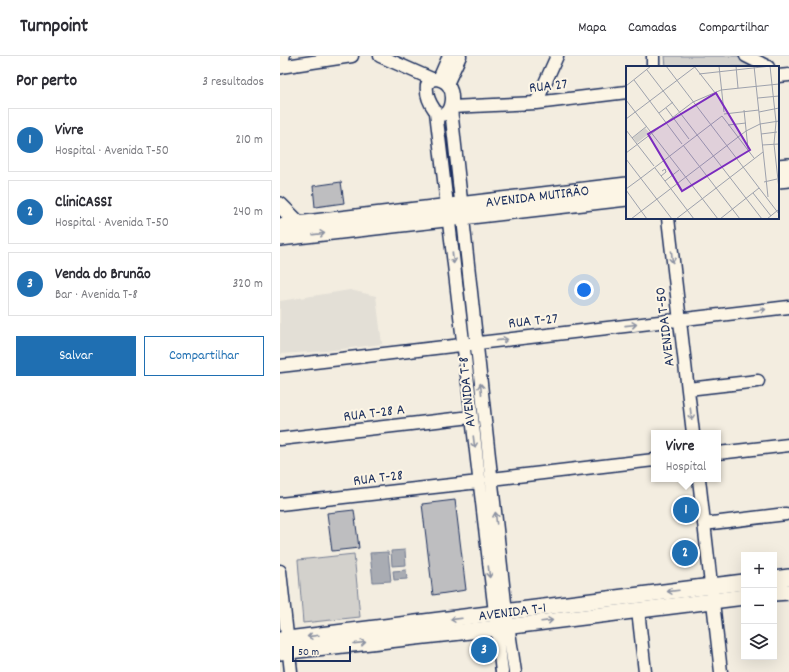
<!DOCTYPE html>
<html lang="pt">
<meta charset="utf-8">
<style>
:root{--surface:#fff;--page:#f2f2f3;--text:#2b2b33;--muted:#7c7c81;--line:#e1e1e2;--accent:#1f6fb2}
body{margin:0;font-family:Dekko,sans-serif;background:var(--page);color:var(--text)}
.controls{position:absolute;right:12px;bottom:12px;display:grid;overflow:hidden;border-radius:0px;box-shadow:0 4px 16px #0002}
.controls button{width:36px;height:36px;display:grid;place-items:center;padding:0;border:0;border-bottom:1px solid var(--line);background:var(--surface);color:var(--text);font:20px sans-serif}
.scale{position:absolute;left:12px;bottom:10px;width:59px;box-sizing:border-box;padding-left:4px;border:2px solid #1b2f5e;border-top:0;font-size:11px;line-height:14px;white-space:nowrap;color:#1b2f5e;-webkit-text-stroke:3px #fcf5e5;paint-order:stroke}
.you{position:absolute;left:304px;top:234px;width:14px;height:14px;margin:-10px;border:3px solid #fff;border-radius:50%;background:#1a73e8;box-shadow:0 0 0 6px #1a73e833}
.badge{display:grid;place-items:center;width:26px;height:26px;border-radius:50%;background:var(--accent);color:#fff;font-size:13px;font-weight:700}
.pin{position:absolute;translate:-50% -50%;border:2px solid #fff;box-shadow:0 1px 4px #0006}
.popup{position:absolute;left:371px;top:374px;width:70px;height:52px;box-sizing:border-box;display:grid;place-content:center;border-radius:0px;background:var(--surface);filter:drop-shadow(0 1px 3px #0005);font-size:13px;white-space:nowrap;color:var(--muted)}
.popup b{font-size:15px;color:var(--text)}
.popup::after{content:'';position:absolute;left:50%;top:100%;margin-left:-8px;border:8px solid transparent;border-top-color:var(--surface)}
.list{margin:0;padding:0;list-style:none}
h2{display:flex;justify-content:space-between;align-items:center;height:52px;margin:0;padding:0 16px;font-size:17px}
h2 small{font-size:13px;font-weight:400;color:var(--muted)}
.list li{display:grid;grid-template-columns:26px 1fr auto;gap:12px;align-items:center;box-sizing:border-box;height:64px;margin:0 8px 8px;padding:0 8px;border:1px solid var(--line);border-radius:0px}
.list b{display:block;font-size:15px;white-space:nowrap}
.list p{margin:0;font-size:13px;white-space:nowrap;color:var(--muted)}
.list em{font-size:13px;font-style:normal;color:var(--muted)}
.actions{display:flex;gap:8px;padding:12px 16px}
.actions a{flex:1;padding:9px 0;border:1px solid var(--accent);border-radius:0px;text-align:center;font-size:14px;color:var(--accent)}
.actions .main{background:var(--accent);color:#fff}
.icon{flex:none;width:22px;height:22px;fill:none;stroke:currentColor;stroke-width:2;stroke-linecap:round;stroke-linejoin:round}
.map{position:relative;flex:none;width:509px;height:616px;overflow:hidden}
header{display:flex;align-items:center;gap:24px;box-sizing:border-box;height:56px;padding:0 20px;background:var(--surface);border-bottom:1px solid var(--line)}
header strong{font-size:19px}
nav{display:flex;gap:22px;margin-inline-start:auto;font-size:14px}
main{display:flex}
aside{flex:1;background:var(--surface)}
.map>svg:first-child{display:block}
</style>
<header>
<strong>Turnpoint</strong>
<nav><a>Mapa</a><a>Camadas</a><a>Compartilhar</a></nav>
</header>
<main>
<aside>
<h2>Por perto<small>3 resultados</small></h2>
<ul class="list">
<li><span class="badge">1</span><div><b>Vivre</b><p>Hospital · Avenida T-50</p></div><em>210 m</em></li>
<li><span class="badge">2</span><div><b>CliniCASSI</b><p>Hospital · Avenida T-50</p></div><em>240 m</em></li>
<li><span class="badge">3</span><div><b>Venda do Brunão</b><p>Bar · Avenida T-8</p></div><em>320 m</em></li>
</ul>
<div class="actions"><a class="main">Salvar</a><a>Compartilhar</a></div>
</aside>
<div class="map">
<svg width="509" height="616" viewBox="0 0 509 616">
<rect width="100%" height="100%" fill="#f3ede0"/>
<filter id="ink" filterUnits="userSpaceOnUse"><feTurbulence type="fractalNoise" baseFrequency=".025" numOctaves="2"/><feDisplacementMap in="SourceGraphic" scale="8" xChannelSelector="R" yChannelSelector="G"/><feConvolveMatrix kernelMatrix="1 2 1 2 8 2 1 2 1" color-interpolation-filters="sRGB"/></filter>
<g filter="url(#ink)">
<path fill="#e3dfd6" d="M 70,234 L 96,240 L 102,288 L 46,295 L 0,298 L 0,245 Z"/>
<path fill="#d3d1cc" stroke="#778095" d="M 385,0 L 462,0 L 486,11 L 386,11 Z
M 74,498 L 80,561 L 23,567 L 18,504 Z"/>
<path fill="#a9acb3" stroke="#707a91" d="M 125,494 L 126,509 L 112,510 L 111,495 Z
M 108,496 L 111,525 L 93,526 L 90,497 Z
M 126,514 L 127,523 L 114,524 L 113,515 Z"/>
<path fill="#bebec0" stroke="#1b2f5e" d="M 61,126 L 64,147 L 35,151 L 33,130 Z
M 175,444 L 186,534 L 153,539 L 142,448 Z
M 74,454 L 79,492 L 52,495 L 47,457 Z"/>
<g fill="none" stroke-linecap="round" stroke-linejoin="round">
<g stroke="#1b2f5e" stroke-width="15">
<path id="minor" d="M 100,0 L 152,23
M 373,0 L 373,11
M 466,0 L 488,11
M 0,11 L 72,0
M 498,20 L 509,19
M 152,23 C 185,21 171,76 154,53 C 149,46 146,37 147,29 Z
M 159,23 L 169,0
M 167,28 L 180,0
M 256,47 L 277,0
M 171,51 L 256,47 L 347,36
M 171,53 L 226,556 L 235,616
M 156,56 L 222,616
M 388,162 L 413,377
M 0,310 L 509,251
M 408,333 L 478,325
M 0,383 L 191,361
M 438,397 L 509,389
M 211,423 L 374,404
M 419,423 L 441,616
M 0,448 L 199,426
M 424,468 L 506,458
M 0,515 L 11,616
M 358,554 L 365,616"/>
</g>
<g stroke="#1b2f5e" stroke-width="18">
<g id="major">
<path d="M 0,10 L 2,0"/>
<path d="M 498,111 L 509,110"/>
<path d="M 498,124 L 509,123"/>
<path d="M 0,149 L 19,168"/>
<path id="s1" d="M 0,170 L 347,129"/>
<path d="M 0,182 L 347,142"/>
<path d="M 494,523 L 509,521"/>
<path d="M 494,537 L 509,536"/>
<path id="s2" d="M 0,584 L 464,526"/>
<path d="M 0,596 L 217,572 L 464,541"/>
</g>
</g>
<use href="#minor" stroke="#fcf5e5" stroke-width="12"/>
<use href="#major" stroke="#fcf5e5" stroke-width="15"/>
</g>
<defs><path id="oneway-shaft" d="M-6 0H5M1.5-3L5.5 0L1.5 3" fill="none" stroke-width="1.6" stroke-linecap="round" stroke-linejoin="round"/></defs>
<g stroke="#8c92a2">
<use href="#oneway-shaft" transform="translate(39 178) rotate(-6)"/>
<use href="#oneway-shaft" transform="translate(392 201) rotate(84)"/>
<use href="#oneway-shaft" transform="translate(173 202) rotate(83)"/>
<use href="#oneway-shaft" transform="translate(480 254) rotate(-7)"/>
<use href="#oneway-shaft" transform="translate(351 269) rotate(-6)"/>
<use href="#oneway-shaft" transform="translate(222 284) rotate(-6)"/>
<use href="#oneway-shaft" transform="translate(201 333) rotate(-96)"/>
<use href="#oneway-shaft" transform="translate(411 358) rotate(83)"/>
<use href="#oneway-shaft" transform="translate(194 386) rotate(83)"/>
<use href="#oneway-shaft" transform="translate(216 462) rotate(-96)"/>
<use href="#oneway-shaft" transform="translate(209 516) rotate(83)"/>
<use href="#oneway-shaft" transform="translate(393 535) rotate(173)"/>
<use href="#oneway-shaft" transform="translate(176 563) rotate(173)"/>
<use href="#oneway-shaft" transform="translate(267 565) rotate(-7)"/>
<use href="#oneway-shaft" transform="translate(33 580) rotate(173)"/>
<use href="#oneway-shaft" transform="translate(80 587) rotate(-6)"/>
</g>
</g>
<g text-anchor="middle" stroke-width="4" stroke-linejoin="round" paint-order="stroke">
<g font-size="15" fill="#1b2f5e" stroke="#fcf5e5">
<text transform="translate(268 29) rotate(-6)" y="5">RUA 27</text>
<text dy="5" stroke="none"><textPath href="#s1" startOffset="259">AVENIDA MUTIRÃO</textPath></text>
<text transform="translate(253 264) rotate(-6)" y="5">RUA T-27</text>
<text transform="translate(384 271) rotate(-97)" y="5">AVENIDA T-50</text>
<text transform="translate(186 336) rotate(-96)" y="5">AVENIDA T-8</text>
<text transform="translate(94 356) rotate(-7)" y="5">RUA T-28 A</text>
<text transform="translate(98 421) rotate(-7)" y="5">RUA T-28</text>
<text dy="5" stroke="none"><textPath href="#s2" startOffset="234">AVENIDA T-1</textPath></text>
</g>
</g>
<g transform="translate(346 10)">
<rect width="153" height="153" fill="#f3ede0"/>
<path d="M 19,62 L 24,67 L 11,77 L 7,72 Z" fill="#d3d1cc"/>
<path fill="none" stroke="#9da1ac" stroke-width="1" d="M 40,0 L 153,148M 68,0 L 97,37M 93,0 L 98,46M 110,0 L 112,22M 128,0 L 142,131M 144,0 L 150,56 L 148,78 L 153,123M 21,4 L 136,153M 73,8 L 145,0M 8,14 L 56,78M 0,20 L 25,0M 132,32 L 153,30M 0,34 L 92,153M 67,36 L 95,24 L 153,18M 40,42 L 63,73M 118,44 L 122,83M 133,46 L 153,42M 33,47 L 47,36M 98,48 L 133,44M 96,50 L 128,92M 0,53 L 70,0M 102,59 L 120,57M 0,64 L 28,100M 135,68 L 151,66M 6,72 L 21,60M 57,79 L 114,153M 136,79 L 153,78M 0,87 L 67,36M 0,93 L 46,153M 29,102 L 68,153M 35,110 L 40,106 L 39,103 L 36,105M 15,112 L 96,50M 39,115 L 53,104M 138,116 L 151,113M 0,123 L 15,112M 0,124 L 21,153M 127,127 L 145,150M 5,153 L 120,65 L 134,58 L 153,55M 50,153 L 137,86M 94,153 L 133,122M 141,153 L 152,144"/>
<path fill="#7b2cbf" fill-opacity="0.15" stroke="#7b2cbf" stroke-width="2" d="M 90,27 L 124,84 L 56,125 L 22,68 Z"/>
<rect width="153" height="153" fill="none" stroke="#1b2f5e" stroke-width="2"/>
</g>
</svg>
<div class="controls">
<button>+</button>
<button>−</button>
<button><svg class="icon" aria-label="layers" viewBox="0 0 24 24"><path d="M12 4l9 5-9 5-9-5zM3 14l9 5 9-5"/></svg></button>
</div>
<div class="scale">50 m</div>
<div class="you"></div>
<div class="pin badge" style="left:406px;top:454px">1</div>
<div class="popup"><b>Vivre</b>Hospital</div>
<div class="pin badge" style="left:405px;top:497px">2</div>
<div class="pin badge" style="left:204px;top:594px">3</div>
</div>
</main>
